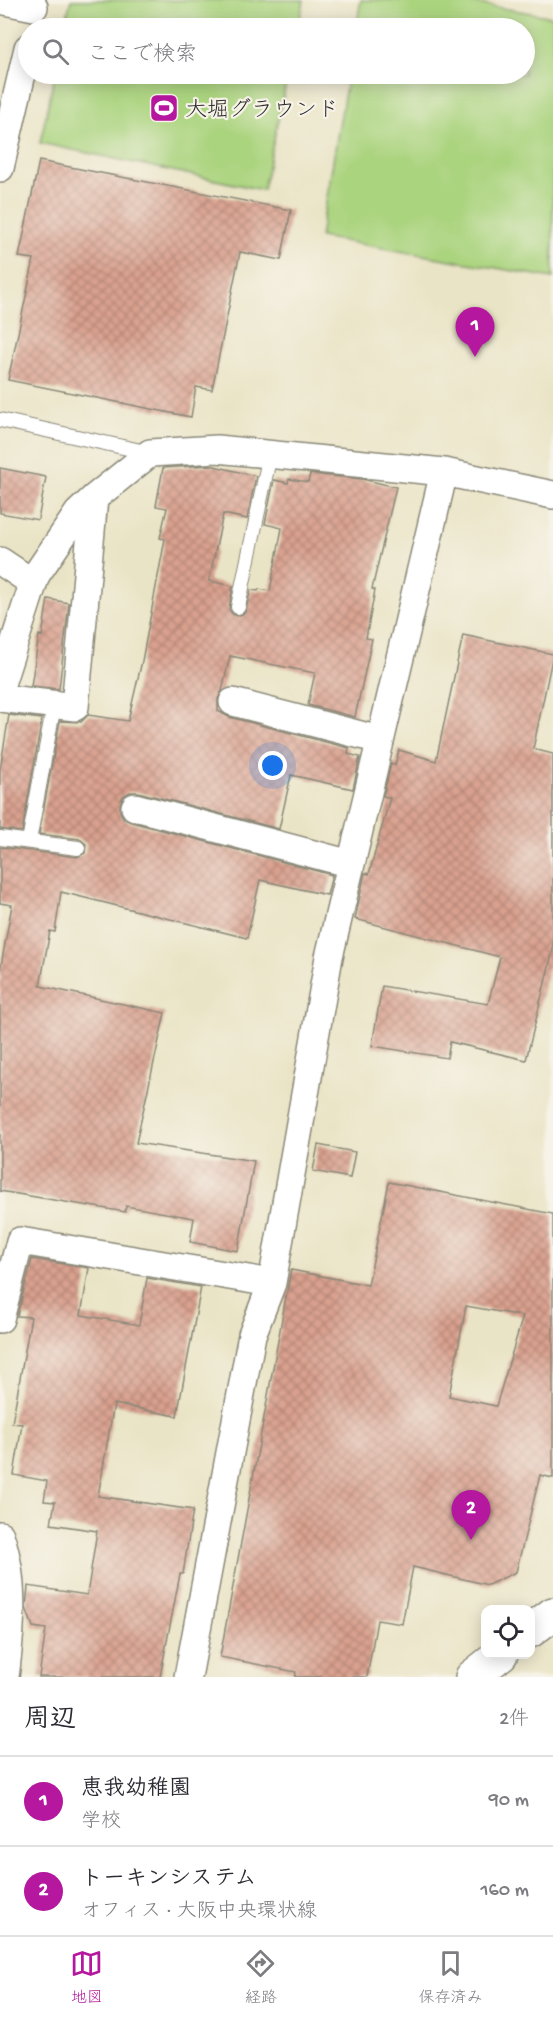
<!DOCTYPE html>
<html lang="ja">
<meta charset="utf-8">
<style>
:root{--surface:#fff;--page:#f2f2f3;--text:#2b2b33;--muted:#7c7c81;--line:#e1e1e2;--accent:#b5179e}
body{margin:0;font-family:"Gochi Hand","Klee One",sans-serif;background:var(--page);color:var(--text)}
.controls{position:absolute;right:18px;bottom:18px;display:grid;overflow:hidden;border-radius:12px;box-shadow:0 3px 15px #0003}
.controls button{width:54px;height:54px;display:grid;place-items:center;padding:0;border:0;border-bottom:2px solid var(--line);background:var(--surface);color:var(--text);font:30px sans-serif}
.you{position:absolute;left:273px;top:766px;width:21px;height:21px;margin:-15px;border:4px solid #fff;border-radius:50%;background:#1a73e8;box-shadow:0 0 0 9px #1a73e833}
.badge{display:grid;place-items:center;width:39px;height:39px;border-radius:50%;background:var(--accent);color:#fff;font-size:20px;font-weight:700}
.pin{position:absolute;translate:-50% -50px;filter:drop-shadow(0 2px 3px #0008)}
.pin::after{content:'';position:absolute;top:32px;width:21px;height:18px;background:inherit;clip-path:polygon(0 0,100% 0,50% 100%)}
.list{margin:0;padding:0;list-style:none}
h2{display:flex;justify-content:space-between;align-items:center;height:78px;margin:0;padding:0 24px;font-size:26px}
h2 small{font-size:20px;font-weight:400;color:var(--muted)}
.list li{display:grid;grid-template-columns:39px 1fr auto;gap:18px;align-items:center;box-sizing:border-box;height:90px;padding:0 24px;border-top:2px solid var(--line)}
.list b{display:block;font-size:22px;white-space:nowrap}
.list p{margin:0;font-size:20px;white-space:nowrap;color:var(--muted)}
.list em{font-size:20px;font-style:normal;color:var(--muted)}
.icon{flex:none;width:33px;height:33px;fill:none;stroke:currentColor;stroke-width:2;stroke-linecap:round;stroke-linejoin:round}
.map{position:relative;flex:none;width:553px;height:1677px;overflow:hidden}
.search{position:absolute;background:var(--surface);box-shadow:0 3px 15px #0003;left:18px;right:18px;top:18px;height:66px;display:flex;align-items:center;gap:15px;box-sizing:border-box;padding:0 21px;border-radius:33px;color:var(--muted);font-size:22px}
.sheet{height:258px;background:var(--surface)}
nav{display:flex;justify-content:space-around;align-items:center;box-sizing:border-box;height:84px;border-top:2px solid var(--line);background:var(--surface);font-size:16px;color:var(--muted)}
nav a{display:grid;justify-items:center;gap:3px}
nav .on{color:var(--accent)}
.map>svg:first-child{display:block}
</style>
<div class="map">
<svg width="553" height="1677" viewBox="0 0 553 1677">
<defs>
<pattern id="building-cross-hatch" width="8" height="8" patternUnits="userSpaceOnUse" patternTransform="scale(1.5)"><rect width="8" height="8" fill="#daa18f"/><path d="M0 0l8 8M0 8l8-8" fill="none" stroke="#b18375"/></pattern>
</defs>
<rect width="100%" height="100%" fill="#f7f3e8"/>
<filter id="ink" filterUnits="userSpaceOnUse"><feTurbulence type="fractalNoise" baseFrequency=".0167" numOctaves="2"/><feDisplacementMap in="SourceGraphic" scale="12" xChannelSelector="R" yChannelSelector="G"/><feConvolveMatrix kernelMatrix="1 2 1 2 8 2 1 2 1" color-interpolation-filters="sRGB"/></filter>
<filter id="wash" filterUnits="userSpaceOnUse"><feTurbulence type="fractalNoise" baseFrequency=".008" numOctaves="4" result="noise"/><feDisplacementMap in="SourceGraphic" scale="24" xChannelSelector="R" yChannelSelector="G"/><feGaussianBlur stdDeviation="1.35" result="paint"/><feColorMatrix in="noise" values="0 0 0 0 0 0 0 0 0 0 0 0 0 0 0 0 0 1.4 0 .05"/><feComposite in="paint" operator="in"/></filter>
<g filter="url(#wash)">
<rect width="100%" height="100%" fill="#eae4c6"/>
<path fill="#abd47f" stroke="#6b8055" stroke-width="1.5" d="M 71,0 L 304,0 L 298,28 L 64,28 Z
M 361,0 L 457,0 L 553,17 L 553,278 L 320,237 L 348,74 L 524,74 L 524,28 L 356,28 Z
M 55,74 L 288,74 L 263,190 L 40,143 Z"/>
<g id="blocks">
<path fill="url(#building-cross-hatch)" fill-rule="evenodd" d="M 39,161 L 291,210 L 281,260 L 240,252 L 212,390 L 196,387 L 191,417 L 8,380 L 34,259 L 19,257 Z
M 210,465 L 256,476 L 247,519 L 223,514 L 209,581 L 233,586 L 229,609 L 232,614 L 237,616 L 245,613 L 251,590 L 258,591 L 259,589 L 270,591 L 282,528 L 265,524 L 274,480 L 288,483 L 289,479 L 308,482 L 310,474 L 362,479 L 396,487 L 372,589 L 375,590 L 366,638 L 372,639 L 355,717 L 308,705 L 315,673 L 230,656 L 222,691 L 218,699 L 218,711 L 229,717 L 349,748 L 348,754 L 360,757 L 353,789 L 291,775 L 279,829 L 138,792 L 130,792 L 123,796 L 120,804 L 120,812 L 124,819 L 131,822 L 332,875 L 327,895 L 260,880 L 247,938 L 61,892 L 55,932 L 50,931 L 40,986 L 165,1013 L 136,1143 L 254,1161 L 238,1251 L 190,1242 L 194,1218 L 126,1206 L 125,1212 L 0,1191 L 0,971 L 12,905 L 0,903 L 0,847 L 77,857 L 85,853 L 86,844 L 80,839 L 39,834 L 60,721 L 81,722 L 88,715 L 128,721 L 142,661 L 165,539 L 160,538 L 167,508 L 156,506 L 163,468 Z
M 0,468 L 46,477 L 38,520 L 0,513 Z
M 48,599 L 69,603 L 59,689 L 31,686 L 39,635 L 42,636 Z
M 463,635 L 553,654 L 533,749 L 553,754 L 553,950 L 526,1060 L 450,1042 L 447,1058 L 372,1046 L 382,986 L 488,1004 L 500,957 L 355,919 L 365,873 L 369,874 L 390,798 L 383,796 L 391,764 L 395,765 L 399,750 L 436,761 Z
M 9,715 L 42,719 L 22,832 L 0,829 L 0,770 Z
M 318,1145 L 355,1152 L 350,1178 L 313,1171 Z
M 389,1182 L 553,1214 L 553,1478 L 540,1475 L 516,1572 L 488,1585 L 413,1567 L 402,1624 L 377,1620 L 367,1677 L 295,1677 L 296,1672 L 220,1657 L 291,1270 L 368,1285 ZM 466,1306 L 523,1316 L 496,1406 L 449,1396 Z
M 32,1259 L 89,1268 L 81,1315 L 139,1325 L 147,1278 L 201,1287 L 177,1416 L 114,1404 L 98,1496 L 193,1510 L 183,1574 L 180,1574 L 160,1677 L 39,1677 L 46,1629 L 33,1627 L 26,1608 L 28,1586 L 87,1595 L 97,1531 L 51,1524 L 55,1502 L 44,1501 L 47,1481 L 14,1475 L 22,1424 L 12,1423 L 31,1317 L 17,1316 Z"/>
</g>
</g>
<g filter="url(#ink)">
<use href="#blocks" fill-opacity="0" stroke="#8a8878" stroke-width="1.5"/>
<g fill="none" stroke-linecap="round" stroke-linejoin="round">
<g stroke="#8a8878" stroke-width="16">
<path id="lane" d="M 0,420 L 150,453
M 238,607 L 270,454
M 0,838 L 78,848
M 29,841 L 54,705"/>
</g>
<g stroke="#8a8878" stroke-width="30">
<path id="street" d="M 0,0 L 34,7
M 0,168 L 28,48
M 0,561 L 33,583
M 0,687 L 36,575 L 78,513 L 94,498 L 150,453 L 217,449 L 444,472 L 553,495
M 0,698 L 75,707 L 94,498
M 233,702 L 380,740
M 135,807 L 351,864
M 0,1319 L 20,1241 L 272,1283
M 0,1535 C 16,1581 11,1630 5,1677
M 188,1677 L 252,1335 L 272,1283 L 329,957 L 444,472"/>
</g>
<g stroke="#8a8878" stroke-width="36">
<path id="primary" d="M 530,1631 L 553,1614
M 472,1677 L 501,1654"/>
</g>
<use href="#lane" stroke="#fff" stroke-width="14"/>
<use href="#street" stroke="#fff" stroke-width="27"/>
<use href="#primary" stroke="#fff" stroke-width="33"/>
</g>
</g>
<defs>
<g id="stadium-square" transform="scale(1.5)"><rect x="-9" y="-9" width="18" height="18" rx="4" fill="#b5179e" stroke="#f7f3e8"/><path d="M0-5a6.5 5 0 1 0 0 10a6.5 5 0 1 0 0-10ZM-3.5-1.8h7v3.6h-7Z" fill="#fff"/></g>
</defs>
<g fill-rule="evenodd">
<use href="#stadium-square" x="164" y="108"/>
</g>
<g text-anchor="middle" stroke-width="4.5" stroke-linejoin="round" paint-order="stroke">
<g font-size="22" fill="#2b2b2b" stroke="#f7f3e8" text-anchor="start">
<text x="185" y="116">大堀グラウンド</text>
</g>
</g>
</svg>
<div class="controls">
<button><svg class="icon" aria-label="locate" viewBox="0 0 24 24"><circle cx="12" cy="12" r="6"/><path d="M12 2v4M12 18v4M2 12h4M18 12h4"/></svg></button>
</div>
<div class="you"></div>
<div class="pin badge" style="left:475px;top:357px">1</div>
<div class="pin badge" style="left:471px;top:1540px">2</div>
<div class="search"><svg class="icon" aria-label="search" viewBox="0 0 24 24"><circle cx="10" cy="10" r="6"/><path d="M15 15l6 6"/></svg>ここで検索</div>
</div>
<section class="sheet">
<h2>周辺<small>2件</small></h2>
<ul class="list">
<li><span class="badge">1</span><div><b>恵我幼稚園</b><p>学校</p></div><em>90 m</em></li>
<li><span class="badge">2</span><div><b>トーキンシステム</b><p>オフィス · 大阪中央環状線</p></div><em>160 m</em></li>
</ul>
</section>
<nav>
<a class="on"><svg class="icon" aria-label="map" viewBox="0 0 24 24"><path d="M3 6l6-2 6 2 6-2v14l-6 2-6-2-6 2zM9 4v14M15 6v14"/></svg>地図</a>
<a><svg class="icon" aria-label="directions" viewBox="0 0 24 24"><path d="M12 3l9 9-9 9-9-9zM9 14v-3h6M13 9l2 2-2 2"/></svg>経路</a>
<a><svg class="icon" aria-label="saved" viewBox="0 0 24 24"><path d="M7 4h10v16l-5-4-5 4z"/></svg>保存済み</a>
</nav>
